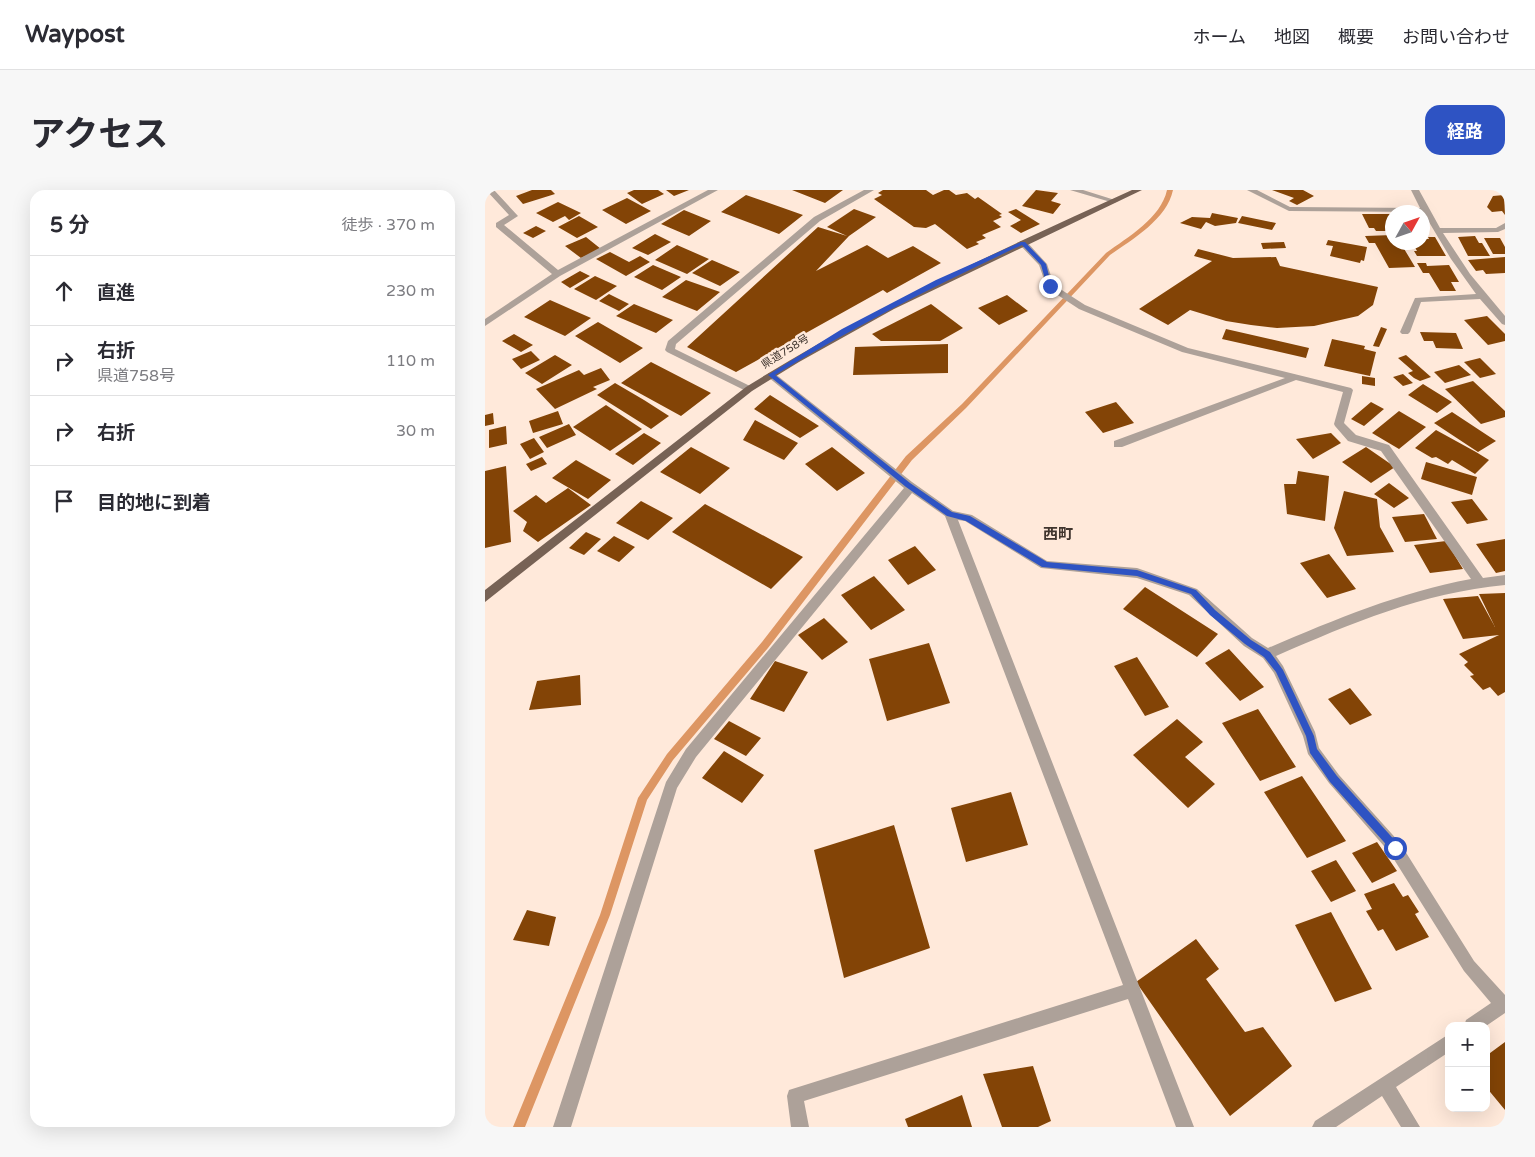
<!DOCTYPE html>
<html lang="ja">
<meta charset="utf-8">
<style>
:root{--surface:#fff;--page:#f7f7f7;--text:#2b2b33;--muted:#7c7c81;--line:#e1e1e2;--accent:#2e53c3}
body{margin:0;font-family:"Varela Round","Noto Sans JP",sans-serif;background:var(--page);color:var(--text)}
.controls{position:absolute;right:15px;bottom:15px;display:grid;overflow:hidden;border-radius:10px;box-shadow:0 5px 20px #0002}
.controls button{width:45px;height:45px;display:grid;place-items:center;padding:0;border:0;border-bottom:1px solid var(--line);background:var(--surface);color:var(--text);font:25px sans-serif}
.compass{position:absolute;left:900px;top:15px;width:45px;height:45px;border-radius:50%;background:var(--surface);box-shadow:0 5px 20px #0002;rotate:50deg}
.stop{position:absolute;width:15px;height:15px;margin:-11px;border:4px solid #2e53c3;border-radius:50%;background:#fff}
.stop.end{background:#2e53c3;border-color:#fff;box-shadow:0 1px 5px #0008}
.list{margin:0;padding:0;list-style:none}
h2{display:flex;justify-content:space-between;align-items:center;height:65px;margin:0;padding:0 20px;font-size:21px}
h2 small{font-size:16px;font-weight:400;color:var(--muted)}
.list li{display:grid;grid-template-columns:32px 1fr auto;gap:15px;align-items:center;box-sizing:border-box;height:70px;padding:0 20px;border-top:1px solid var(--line)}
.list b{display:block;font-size:19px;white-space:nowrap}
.list p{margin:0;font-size:16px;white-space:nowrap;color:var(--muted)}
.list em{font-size:16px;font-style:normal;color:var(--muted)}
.icon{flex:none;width:28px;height:28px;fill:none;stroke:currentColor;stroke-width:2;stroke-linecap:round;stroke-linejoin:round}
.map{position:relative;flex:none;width:1020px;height:937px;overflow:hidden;border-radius:15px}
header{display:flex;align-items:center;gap:30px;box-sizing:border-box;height:70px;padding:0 25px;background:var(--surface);border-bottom:1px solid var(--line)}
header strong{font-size:24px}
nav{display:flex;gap:28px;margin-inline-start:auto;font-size:18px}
.intro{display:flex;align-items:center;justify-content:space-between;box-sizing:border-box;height:120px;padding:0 30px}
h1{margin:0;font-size:35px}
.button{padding:12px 22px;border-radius:15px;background:var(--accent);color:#fff;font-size:18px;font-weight:700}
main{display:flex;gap:30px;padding:0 30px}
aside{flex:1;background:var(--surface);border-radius:15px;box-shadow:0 5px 20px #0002}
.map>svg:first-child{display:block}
</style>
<header>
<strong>Waypost</strong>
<nav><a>ホーム</a><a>地図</a><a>概要</a><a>お問い合わせ</a></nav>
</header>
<div class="intro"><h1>アクセス</h1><a class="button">経路</a></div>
<main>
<aside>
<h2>5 分<small>徒歩 · 370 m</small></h2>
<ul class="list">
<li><svg class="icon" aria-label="ahead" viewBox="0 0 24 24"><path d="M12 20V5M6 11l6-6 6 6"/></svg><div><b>直進</b></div><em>230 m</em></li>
<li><svg class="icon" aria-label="right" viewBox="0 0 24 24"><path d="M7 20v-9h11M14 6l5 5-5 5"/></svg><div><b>右折</b><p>県道758号</p></div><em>110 m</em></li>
<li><svg class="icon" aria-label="right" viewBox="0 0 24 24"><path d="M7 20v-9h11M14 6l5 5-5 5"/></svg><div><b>右折</b></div><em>30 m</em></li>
<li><svg class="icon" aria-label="arrive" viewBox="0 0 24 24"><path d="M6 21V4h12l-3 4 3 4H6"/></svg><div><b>目的地に到着</b></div></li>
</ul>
</aside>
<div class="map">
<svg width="1020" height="937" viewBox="0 0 1020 937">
<rect width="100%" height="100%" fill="#ffe9da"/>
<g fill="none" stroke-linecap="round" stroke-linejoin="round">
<path fill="#dd9663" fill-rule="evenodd" d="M 682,0 L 688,0 C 682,29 648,49 625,65 L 481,218 L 427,270 L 283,458 L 188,570 L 162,610 L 125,725 L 40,937 L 28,937 L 115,725 L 153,608 L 182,564 L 277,452 L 421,266 L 477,214 L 621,63 C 643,47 676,28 682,0 Z"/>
</g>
<path fill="#834406" d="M 47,0 L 66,0 L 70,4 L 38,14 L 31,6 Z
M 149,0 L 173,0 L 179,4 L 157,14 L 142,3 Z
M 181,0 L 204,0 L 189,6 Z
M 307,0 L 358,0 L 340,13 Z
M 398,0 L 441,0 L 448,5 L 459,0 L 464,0 L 471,5 L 482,3 L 490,9 L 493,7 L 517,24 L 514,25 L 517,27 L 508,31 L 516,37 L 497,45 L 501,48 L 491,52 L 494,54 L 482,59 L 450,34 L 441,38 L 429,37 L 389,9 L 397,5 L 393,3 Z
M 551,0 L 573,3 L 566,11 L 576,14 L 568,24 L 537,16 Z
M 787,0 L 818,0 L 829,6 L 812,15 L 804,11 L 809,8 Z
M 261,5 L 318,25 L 294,44 L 236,22 Z
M 1019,5 L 1020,25 L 1017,21 L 1007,22 L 1002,17 L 1008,6 Z
M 142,8 L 166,21 L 141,34 L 117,20 Z
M 73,12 L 96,23 L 84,30 L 80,26 L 68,32 L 51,23 Z
M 369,19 L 391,27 L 364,46 L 331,81 L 382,55 L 403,68 L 428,56 L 456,73 L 402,103 L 398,100 L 251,182 L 202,157 L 333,37 L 362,46 L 342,37 Z
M 531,19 L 555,34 L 536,43 L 525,36 L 536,30 L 523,22 Z
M 199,20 L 226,31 L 204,46 L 176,34 Z
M 727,23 L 753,28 L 751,33 L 730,36 L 721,32 L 716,39 L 695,33 L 707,27 L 725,28 Z
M 877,24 L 905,24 L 908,41 L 891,41 L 889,38 L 884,38 Z
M 94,26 L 113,37 L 92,48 L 73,37 Z
M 757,26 L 791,33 L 787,40 L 753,33 Z
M 51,36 L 61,41 L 48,48 L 38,43 Z
M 170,44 L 186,52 L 163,65 L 147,58 Z
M 908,45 L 908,52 L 922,52 L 924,57 L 918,57 L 930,77 L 904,78 L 890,53 L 884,53 L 880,46 Z
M 990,46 L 994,53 L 997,53 L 1005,66 L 983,66 L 973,47 Z
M 101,47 L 116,59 L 96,68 L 80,56 Z
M 943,47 L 950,47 L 961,66 L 932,66 L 929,61 L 932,61 L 927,52 L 938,52 L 938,49 L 944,49 Z
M 999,48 L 1015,48 L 1020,57 L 1020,64 L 1008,64 Z
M 843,50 L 882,57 L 879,71 L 876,70 L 875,73 L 845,66 L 848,56 L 841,55 Z
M 799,52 L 801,58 L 778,59 L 776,53 Z
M 192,55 L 224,69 L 202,84 L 170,70 Z
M 713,59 L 748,68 L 791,67 L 795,76 L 893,97 L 888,115 L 873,126 L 829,136 L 792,138 L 766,135 L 741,131 L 705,120 L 683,135 L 654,119 L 727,71 L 709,66 Z
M 125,62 L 144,72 L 155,66 L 165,72 L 141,86 L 111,69 Z
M 1020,67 L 1020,83 L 1001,84 L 998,80 L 991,81 L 983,70 Z
M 227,70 L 255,82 L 235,96 L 207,83 Z
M 932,73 L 941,73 L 942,76 L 964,75 L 974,92 L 966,92 L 971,101 L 955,101 L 944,83 L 938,83 Z
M 168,75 L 196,87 L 177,100 L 149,87 Z
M 95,81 L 105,86 L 85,98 L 76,92 Z
M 110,86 L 132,96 L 111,110 L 89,99 Z
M 201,90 L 235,102 L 212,121 L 177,107 Z
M 124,104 L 144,114 L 134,121 L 114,111 Z
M 522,105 L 543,121 L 514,135 L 493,118 Z
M 65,110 L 106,128 L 80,146 L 39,127 Z
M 149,114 L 188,130 L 171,143 L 131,126 Z
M 446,114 L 478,138 L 455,151 L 396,151 L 387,144 Z
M 1002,126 L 1020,144 L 1020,151 L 1003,155 L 979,130 Z
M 113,132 L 158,158 L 135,173 L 90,146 Z
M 896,137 L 902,139 L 894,157 L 888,156 Z
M 741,139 L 824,158 L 821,168 L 737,149 Z
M 935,142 L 971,143 L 978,159 L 951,158 L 948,151 L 939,151 Z
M 29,144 L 48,155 L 36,162 L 17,151 Z
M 847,149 L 880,156 L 879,159 L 891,162 L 885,186 L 839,176 Z
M 463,154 L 463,183 L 368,185 L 370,157 Z
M 46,161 L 55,170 L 36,179 L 27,169 Z
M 70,165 L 87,175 L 57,194 L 40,183 Z
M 921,165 L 946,187 L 935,191 L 929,188 L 923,183 L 928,181 L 913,168 Z
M 995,168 L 1011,184 L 995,188 L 979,172 Z
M 166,172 L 226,203 L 196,226 L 136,193 Z
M 974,175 L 986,185 L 960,193 L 949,182 Z
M 116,178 L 125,190 L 108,197 L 112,199 L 70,219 L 51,199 L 94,180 L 99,185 Z
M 918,184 L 928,193 L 918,196 L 908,187 Z
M 877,186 L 890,188 L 890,196 L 877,194 Z
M 988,191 L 1020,221 L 1020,227 L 996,234 L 960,199 Z
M 130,193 L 159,210 L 184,226 L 166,239 L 112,205 Z
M 938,194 L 967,212 L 952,223 L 923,205 Z
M 285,205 L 334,236 L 315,248 L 269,219 Z
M 631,212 L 649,233 L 618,243 L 600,222 Z
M 886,212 L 899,219 L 879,236 L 866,229 Z
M 121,215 L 157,239 L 125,261 L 88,237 Z
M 73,221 L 78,234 L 48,243 L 44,231 Z
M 914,221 L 941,237 L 914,259 L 887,243 Z
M 967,222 L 1011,251 L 993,262 L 949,233 Z
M 8,223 L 9,234 L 0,236 L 0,225 Z
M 270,230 L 313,253 L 299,270 L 258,250 Z
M 84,234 L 91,245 L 62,258 L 54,247 Z
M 21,236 L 22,254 L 4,258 L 4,240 Z
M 951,240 L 991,262 L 1004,270 L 990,284 L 967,270 L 963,274 L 951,267 L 947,268 L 930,258 Z
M 159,243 L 176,253 L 148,275 L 130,264 Z
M 846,243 L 856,253 L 828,269 L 811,249 Z
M 49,248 L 59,262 L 45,269 L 35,254 Z
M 206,257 L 245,278 L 215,304 L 175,282 Z
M 347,257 L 380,283 L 352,301 L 320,274 Z
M 881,257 L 910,277 L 886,293 L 857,272 Z
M 57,267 L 62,274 L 46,281 L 41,274 Z
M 91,270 L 126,290 L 103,309 L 67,288 Z
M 941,272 L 992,287 L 987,305 L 936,289 Z
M 21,276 L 26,352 L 0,358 L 0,281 Z
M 813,281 L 844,286 L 840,331 L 802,324 L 799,294 L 811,294 Z
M 904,293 L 924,308 L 909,318 L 889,304 Z
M 83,298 L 106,315 L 53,352 L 38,341 L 42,332 L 28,321 L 51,305 L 61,313 Z
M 859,301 L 892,309 L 895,337 L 909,362 L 862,366 L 849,338 Z
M 987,309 L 1003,330 L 982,334 L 966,312 Z
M 156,311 L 188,328 L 163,350 L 131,333 Z
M 220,314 L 318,367 L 286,399 L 187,342 Z
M 939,324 L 952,349 L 920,352 L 907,327 Z
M 101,342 L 116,349 L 99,365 L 84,358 Z
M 129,346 L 150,357 L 134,372 L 112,361 Z
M 1020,349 L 1020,381 L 1011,383 L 991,354 Z
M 961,351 L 978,379 L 945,383 L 929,355 Z
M 430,356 L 451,380 L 423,395 L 403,370 Z
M 844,364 L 871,399 L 842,408 L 815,373 Z
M 389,386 L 420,420 L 386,440 L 356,405 Z
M 660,397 L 733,444 L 712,467 L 638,419 Z
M 1020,403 L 1020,502 L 1013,506 L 1005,497 L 998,500 L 985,486 L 989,485 L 979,475 L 983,472 L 974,464 L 1014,445 L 978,449 L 958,409 L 993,406 L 1010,437 L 994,404 Z
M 339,428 L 363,452 L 337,470 L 313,445 Z
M 444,453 L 465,513 L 402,531 L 384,469 Z
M 744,459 L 779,497 L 755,511 L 720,473 Z
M 652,467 L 684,517 L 660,526 L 629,476 Z
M 290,471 L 323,482 L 299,522 L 265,509 Z
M 95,485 L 96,515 L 44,520 L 52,491 Z
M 865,498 L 887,525 L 865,535 L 843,509 Z
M 773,519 L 811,577 L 775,591 L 737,533 Z
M 692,529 L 718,552 L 700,567 L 730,594 L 703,618 L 648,565 Z
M 244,531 L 276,548 L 261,566 L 229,549 Z
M 239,561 L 279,585 L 257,613 L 217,588 Z
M 817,586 L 861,651 L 822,668 L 779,602 Z
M 526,602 L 543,655 L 481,672 L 466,618 Z
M 409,635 L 445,758 L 359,788 L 329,660 Z
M 892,652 L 912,681 L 887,693 L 867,663 Z
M 851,670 L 871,701 L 846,712 L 826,681 Z
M 909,693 L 918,707 L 923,705 L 934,722 L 930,724 L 944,747 L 911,761 L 898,739 L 893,741 L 881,721 L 887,719 L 879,704 Z
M 42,720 L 71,727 L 64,756 L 28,750 Z
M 846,722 L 887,799 L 850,812 L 810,735 Z
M 711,749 L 734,779 L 721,789 L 760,842 L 778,837 L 807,876 L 745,926 L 651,792 Z
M 1020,852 L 1020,920 L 1001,897 L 1001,866 Z
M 548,876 L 566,931 L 553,937 L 517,937 L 498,884 Z
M 477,905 L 487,937 L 423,937 L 420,929 Z"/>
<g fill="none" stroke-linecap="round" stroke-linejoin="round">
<path fill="#ada199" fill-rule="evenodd" d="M 1,0 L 9,0 L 33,26 L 19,35 L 73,80 L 223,0 L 233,0 L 75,86 L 0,136 L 0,129 L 67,84 L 11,37 L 11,33 L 24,25 Z
M 379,0 L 389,0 L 335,31 L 191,154 L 190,159 L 267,197 L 267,201 L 261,201 L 182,162 L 180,160 L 183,151 L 329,27 Z
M 585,0 L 598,0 L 633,11 L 629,13 Z
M 762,0 L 772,0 L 805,17 L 935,18 L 926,0 L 934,0 L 955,38 L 1011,38 L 1020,33 L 1020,39 L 1013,42 L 958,43 L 985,84 L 1020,126 L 1020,135 L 1017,134 L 995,109 L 936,112 L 925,142 L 923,144 L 917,144 L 915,142 L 930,108 L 991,104 L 966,69 L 938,22 L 804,21 Z
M 535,51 L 541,51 L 562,74 L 569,95 L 600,115 L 703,158 L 866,198 L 868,200 L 859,233 L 871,245 L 904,255 L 998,388 L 1020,385 L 1020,395 C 937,403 867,433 791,466 L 798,476 L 830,542 L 834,558 L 854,585 L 915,653 L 989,771 L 1020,805 L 1020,823 L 1001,836 L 979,836 L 981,830 L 1006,813 L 979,781 L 905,663 L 844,593 L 823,564 L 818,546 L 789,483 L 778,468 L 759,456 L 704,405 L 652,388 L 556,378 L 480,331 L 473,330 L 709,937 L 691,937 L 643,809 L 319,911 L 324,937 L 306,937 L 302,906 L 304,900 L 638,795 L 460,326 L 427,303 L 211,567 L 192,598 L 86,937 L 68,937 L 181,592 L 201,559 L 419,298 L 283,187 L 283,183 L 289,183 L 427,292 L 468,321 L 487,325 L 562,371 L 652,378 L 712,399 L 767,448 L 783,458 C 849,430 915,402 986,389 L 896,261 L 863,251 L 850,236 L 849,234 L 858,202 L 811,190 L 637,257 L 629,257 L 629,251 L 800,188 L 697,162 L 594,119 L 562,98 L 554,75 L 535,55 Z
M 964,844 L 964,862 L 911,897 L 935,937 L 916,937 L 897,906 L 851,937 L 827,937 L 830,931 Z"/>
<path fill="#776255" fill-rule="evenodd" d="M 647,0 L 657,0 L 409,119 L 314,172 L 267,201 L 0,412 L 0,400 L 261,197 C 384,120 515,60 647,0 Z"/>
</g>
<path fill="#2e53c3" d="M 536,52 L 540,52 L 561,74 L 567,97 L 562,96 L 556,75 L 537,55 C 451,95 372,135 290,185 L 425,293 L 467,322 L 485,326 L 562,372 L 652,380 L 711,400 L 730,420 L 766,450 L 785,462 L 798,480 L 829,546 L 832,559 L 852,586 L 913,654 L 913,661 L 907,661 L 845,592 L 825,563 L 821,546 L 791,482 L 779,467 L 760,454 L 725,425 L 706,404 L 652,386 L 557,377 L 481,331 L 462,326 L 421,297 L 283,185 L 357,139 L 451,90 Z"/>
<g text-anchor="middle" stroke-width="5" stroke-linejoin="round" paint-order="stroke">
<g font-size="11" fill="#40352e" stroke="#ffe9da">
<text transform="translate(300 161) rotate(-32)" y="4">県道758号</text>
</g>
<g font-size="15" font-weight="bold" fill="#40352e" stroke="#ffe9da">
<text x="573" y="349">西町</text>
</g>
</g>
</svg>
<div class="controls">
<button>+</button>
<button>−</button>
</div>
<svg class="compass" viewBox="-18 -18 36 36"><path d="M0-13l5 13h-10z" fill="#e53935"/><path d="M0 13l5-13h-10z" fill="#7c7c81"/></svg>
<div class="stop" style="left:910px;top:658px"></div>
<div class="stop end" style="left:565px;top:96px"></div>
</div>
</main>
